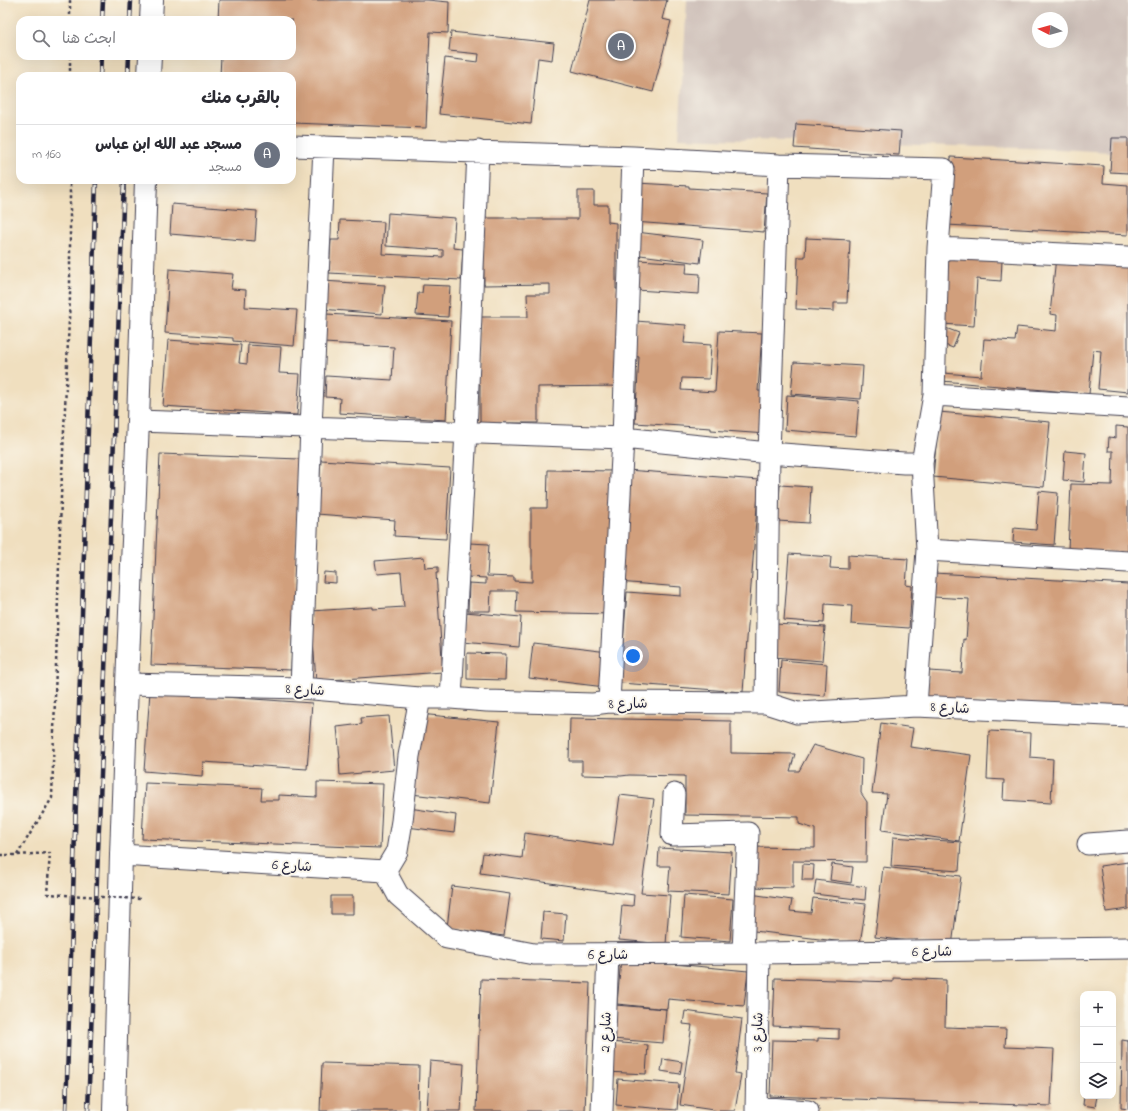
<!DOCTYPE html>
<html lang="ar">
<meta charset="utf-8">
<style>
:root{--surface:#fff;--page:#f7f7f7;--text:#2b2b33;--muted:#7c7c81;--line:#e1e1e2;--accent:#1f6fb2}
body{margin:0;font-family:"Indie Flower","Playpen Sans Arabic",sans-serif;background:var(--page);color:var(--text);direction:rtl}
.controls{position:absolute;right:12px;bottom:12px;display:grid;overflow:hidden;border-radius:8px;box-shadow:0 4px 16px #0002}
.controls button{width:36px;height:36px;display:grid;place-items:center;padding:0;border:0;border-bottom:1px solid var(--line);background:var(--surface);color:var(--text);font:20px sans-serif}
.compass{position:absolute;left:1032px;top:12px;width:36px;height:36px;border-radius:50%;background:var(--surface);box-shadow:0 4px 16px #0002;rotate:276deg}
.you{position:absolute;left:633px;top:656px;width:14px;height:14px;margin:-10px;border:3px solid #fff;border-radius:50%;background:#1a73e8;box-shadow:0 0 0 6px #1a73e833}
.badge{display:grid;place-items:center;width:26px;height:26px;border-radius:50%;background:var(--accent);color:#fff;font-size:13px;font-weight:700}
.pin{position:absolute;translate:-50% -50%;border:2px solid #fff;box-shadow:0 1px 4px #0006}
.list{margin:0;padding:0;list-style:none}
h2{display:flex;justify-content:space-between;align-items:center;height:52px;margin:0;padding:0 16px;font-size:17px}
h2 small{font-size:13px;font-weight:400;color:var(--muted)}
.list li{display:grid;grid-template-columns:26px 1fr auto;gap:12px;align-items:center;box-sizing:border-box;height:60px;padding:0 16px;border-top:1px solid var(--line)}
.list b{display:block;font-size:15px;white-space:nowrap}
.list p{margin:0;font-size:13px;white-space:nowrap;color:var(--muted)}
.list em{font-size:13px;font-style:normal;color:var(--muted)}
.icon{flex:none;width:22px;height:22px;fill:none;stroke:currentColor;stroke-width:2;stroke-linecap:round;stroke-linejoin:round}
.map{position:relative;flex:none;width:1128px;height:1111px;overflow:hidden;direction:ltr}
.search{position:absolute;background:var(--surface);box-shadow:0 4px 16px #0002;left:16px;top:16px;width:280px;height:44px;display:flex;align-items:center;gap:10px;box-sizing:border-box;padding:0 14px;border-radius:12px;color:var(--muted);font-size:15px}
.panel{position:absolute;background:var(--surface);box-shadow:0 4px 16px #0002;left:16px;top:72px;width:280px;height:112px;border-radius:12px;direction:rtl}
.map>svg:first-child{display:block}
</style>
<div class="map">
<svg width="1128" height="1111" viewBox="0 0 1128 1111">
<rect width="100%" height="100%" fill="#fbf7ec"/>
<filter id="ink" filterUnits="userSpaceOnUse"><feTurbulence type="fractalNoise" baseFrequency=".025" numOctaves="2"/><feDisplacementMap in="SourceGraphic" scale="8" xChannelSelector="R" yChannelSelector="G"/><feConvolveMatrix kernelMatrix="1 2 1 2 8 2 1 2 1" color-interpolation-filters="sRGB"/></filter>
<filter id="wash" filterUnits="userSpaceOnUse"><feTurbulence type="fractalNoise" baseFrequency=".012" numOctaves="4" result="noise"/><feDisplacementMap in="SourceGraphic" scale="16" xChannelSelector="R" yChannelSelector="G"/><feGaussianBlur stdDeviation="0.9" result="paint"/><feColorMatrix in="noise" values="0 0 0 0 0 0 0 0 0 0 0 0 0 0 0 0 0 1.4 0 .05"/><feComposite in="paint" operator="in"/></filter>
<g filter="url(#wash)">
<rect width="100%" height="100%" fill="#f0dfbf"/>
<path fill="#cfc1ba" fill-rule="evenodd" d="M 687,0 L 1128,0 L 1128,153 L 1058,149 L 679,138 ZM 1038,18 L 1062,18 L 1062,42 L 1038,42 Z"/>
<g id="blocks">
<path fill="#d19f7b" d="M 219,0 L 427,0 L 449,2 L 448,33 L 430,32 L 426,128 L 292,123 L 292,76 L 220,76 L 221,56 L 292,56 L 292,20 L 218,20 Z
M 590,0 L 667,0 L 662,19 L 671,21 L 653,92 L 572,71 Z
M 451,32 L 554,43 L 552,60 L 538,58 L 531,124 L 439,114 L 445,58 L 478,62 L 479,54 L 449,51 Z
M 796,124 L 901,131 L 899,155 L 794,148 Z
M 1112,138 L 1128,138 L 1128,173 L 1110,172 Z
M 951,157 L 1104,166 L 1103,183 L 1128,185 L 1128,235 L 947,225 Z
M 637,183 L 689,186 L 689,188 L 767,193 L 764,232 L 634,222 Z
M 578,191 L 594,191 L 594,205 L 608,205 L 608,222 L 616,223 L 616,289 L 620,289 L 621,386 L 538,387 L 538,423 L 480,423 L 480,384 L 478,385 L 478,317 L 528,317 L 527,294 L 550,294 L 550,284 L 484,285 L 483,218 L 519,218 L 519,219 L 578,219 Z
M 172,204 L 257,211 L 255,241 L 170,234 Z
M 388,213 L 455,218 L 453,248 L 463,249 L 461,280 L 329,273 L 331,240 L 339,240 L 340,220 L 384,222 L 382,254 L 443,257 L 443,250 L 386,246 Z
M 636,232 L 703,240 L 700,263 L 633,254 Z
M 806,238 L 850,240 L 847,303 L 834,303 L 834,311 L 796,309 L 798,257 L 805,257 Z
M 946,256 L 1002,260 L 1001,281 L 977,279 L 974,326 L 941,324 Z
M 1056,257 L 1128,263 L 1128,392 L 1098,389 L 1101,351 L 1093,350 L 1089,394 L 942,381 L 943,373 L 981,376 L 984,339 L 1015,341 L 1017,327 L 1056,331 L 1057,315 L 1050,314 Z
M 638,260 L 687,263 L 686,273 L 700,274 L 699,294 L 636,290 Z
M 169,269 L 233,274 L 231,289 L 246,290 L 245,307 L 297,310 L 294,346 L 233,341 L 233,338 L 165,333 Z
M 323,281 L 385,285 L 382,314 L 321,309 Z
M 423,285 L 450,286 L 448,317 L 416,315 L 418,293 L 422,293 Z
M 326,314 L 451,321 L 446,420 L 339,413 L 340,398 L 325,397 L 326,376 L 392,380 L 394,347 L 324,343 Z
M 636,321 L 686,325 L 684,343 L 711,345 L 709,379 L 682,378 L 681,390 L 715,392 L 719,331 L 762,333 L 758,391 L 769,392 L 766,434 L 711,430 L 711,428 L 635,423 L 639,357 L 633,356 Z
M 943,327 L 959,333 L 953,348 L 937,342 Z
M 168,340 L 241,345 L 239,363 L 247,364 L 248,345 L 281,347 L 279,373 L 300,374 L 297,415 L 163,406 Z
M 794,362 L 863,366 L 861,399 L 791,394 Z
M 787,395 L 859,401 L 856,436 L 785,430 Z
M 939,412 L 1050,422 L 1044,487 L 933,477 Z
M 1116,426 L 1128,427 L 1128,553 L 1068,550 L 1071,484 L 1112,485 L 1113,451 L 1108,451 L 1109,437 L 1116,438 Z
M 1065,451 L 1086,453 L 1084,482 L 1063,480 Z
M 160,454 L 300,459 L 291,670 L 151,665 Z
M 321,460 L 450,468 L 446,539 L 394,536 L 395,520 L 317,514 Z
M 548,470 L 614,471 L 612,614 L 516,612 L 517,591 L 491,591 L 490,611 L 468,611 L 469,583 L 486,584 L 486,578 L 468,577 L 469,543 L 489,544 L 487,576 L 514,577 L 514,581 L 532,582 L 532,548 L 531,548 L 531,508 L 547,508 Z
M 627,470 L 759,480 L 743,692 L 620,683 L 627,592 L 681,596 L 681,587 L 618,582 Z
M 780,485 L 811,487 L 809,523 L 778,521 Z
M 1039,491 L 1058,493 L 1054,545 L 1013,542 L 1014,528 L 1036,530 Z
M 789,554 L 831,557 L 830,568 L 848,569 L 848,555 L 908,559 L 906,585 L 912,586 L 909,628 L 851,624 L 852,606 L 825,604 L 824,623 L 784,620 Z
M 424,557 L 425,568 L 438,567 L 438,573 L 436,573 L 443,672 L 316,681 L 311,611 L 373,607 L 373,609 L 404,607 L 401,572 L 377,574 L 375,561 Z
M 324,572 L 336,573 L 336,583 L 323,582 Z
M 934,573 L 1128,584 L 1128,710 L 927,700 L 929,671 L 962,673 L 964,639 L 966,640 L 969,599 L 933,597 Z
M 465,612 L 521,617 L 519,647 L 462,642 Z
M 775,624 L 825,627 L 822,661 L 773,657 Z
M 533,643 L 608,652 L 605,687 L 529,678 Z
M 467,653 L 506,654 L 505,680 L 467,679 Z
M 781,660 L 827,664 L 825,696 L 779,692 Z
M 150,692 L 312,703 L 307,769 L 203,762 L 202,776 L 144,771 Z
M 420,714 L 499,722 L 490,803 L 411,794 Z
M 389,716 L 394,770 L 340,775 L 339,758 L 340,758 L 337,727 L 362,724 L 361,718 Z
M 570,718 L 731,721 L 731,753 L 795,754 L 790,771 L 799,771 L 813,745 L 862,759 L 861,793 L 867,802 L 866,862 L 793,861 L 793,888 L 749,887 L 750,847 L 815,848 L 815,829 L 799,824 L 799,817 L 685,815 L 685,776 L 629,775 L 621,776 L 582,775 L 582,761 L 569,761 Z
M 881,723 L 913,728 L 910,747 L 971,755 L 959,841 L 882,830 L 887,794 L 872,793 Z
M 989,731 L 1031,733 L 1030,757 L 1053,759 L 1051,803 L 1003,800 L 1004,780 L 987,779 Z
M 317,782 L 383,784 L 380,848 L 142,839 L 145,783 L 262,788 L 261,800 L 279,800 L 279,795 L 317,797 Z
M 620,795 L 654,799 L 641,893 L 670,895 L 666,944 L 619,940 L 622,905 L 633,906 L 634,895 L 480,873 L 483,853 L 522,858 L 525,833 L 613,846 Z
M 409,808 L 456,815 L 454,833 L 407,827 Z
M 893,837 L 961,842 L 959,871 L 891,866 Z
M 659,848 L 732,852 L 729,894 L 668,891 L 670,866 L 658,866 Z
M 1128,862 L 1128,909 L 1106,912 L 1100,866 Z
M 803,864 L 814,865 L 813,880 L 802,880 Z
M 832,864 L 853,867 L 851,883 L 830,880 Z
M 883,867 L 961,876 L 952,946 L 875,937 Z
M 816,880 L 866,887 L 865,900 L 814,894 Z
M 452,886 L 510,894 L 504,936 L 447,928 Z
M 750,894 L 792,900 L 790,911 L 811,913 L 813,898 L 866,904 L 860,944 L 746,930 Z
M 684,895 L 733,899 L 730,941 L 681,937 Z
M 331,896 L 353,896 L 353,914 L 331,914 Z
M 543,912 L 566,914 L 564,941 L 541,939 Z
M 621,959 L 748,971 L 744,1006 L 668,999 L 667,1009 L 617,1004 Z
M 775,978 L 893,982 L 893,978 L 946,980 L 945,1027 L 1006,1029 L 1005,1047 L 1054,1049 L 1051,1106 L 770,1096 L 772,1040 L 818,1041 L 818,1038 L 839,1039 L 839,1029 L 773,1026 Z
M 481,979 L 590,983 L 585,1111 L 476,1111 Z
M 615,1005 L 666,1009 L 663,1043 L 612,1039 Z
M 685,1011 L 742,1019 L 735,1073 L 741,1074 L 735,1111 L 720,1111 L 680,1105 L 692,1025 L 683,1024 Z
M 1122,1040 L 1128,1041 L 1128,1109 L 1121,1108 Z
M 609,1042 L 648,1045 L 646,1074 L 607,1072 Z
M 663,1059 L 682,1062 L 680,1074 L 661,1071 Z
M 430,1061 L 464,1064 L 461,1111 L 427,1111 Z
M 322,1063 L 419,1066 L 418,1111 L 320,1111 Z
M 618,1079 L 679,1084 L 677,1110 L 616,1105 Z
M 1084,1096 L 1097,1096 L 1095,1107 L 1083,1105 Z"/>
</g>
</g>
<g filter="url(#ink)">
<use href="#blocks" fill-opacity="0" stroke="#413e4f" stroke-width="1"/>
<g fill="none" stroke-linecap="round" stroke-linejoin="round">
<g stroke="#413e4f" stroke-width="23">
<path id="street" d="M 292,146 L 633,157 L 779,165 L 944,169 L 938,248 L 934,395 L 922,463 L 927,550 L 916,706
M 938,248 L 1128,257
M 934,395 L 1128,407
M 138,421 L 623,438 L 769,453 L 904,463 L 922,463
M 927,550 L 1128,562
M 127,684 L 301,688 L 420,698 L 451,698 L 487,701 L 593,704 L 609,702 L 766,703 L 797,713 L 916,706 L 1128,716
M 301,688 L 311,427 L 324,147
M 451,698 L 466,432 L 478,151
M 609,702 L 623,438 L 633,157
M 766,703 L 769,453 L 779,165
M 674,794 L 672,835 L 748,833 L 743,952
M 1088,844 L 1128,841
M 121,855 L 385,871 L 398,895 L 447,938 L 534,954 L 759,953 L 1128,948
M 385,871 L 397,851 L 402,821 L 409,756 L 420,698
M 756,1107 L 808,1111
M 602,1111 L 608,954
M 756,1111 L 759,953"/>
</g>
<g stroke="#413e4f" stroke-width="24">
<path id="secondary" d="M 151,20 L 152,0
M 149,76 L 150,56
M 114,1111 L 121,855 L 127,684 L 138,421 L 146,180"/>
</g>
<path stroke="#413e4f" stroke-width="2.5" stroke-dasharray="3 3" stroke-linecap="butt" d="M 70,0 L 70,20
M 70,56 L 70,76
M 0,855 L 17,855 L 50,853 L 47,894
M 17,855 L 52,798 L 61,497 L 70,297 L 70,180"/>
<use href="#street" stroke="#fff" stroke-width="21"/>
<use href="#secondary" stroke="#fff" stroke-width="22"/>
<g stroke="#22223b" stroke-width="4.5">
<path id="rail" d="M 102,20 L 103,0
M 130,20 L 131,0
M 100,76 L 101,56
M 128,76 L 129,56
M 66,1111 L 96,180
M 88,1111 L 124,180"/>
</g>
<use href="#rail" stroke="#fbf7ec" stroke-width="3" stroke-dasharray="9" stroke-linecap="butt"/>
<path stroke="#413e4f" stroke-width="2.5" stroke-dasharray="3 3" stroke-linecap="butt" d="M 47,894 L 140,899"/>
</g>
</g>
<g text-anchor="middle" stroke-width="4" stroke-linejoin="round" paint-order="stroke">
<g font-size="14" fill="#22223b" stroke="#fbf7ec">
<text transform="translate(305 689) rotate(3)" y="5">شارع 8</text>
<text transform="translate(628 703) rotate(-1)" y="5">شارع 8</text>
<text transform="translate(950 707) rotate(3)" y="5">شارع 8</text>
<text transform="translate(292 865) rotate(3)" y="5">شارع 6</text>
<text transform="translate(932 951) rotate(-1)" y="5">شارع 6</text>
<text x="608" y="959">شارع 6</text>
<text transform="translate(605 1032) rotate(-88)" y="5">شارع 2</text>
<text transform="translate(757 1032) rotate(-89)" y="5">شارع 3</text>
</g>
</g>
</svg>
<div class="controls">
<button>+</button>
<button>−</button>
<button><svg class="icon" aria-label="layers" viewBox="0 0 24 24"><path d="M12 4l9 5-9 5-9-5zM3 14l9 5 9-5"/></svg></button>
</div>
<svg class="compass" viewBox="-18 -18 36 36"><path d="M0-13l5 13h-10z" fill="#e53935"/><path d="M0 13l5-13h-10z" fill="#7c7c81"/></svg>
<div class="you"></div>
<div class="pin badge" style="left:621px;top:46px;background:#6b7280">A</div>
<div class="search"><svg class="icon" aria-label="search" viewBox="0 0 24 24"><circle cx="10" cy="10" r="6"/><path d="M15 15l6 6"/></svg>ابحث هنا</div>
<section class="panel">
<h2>بالقرب منك<small></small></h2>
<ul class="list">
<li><span class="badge" style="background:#6b7280">A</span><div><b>مسجد عبد الله ابن عباس</b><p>مسجد</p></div><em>160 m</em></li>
</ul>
</section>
</div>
